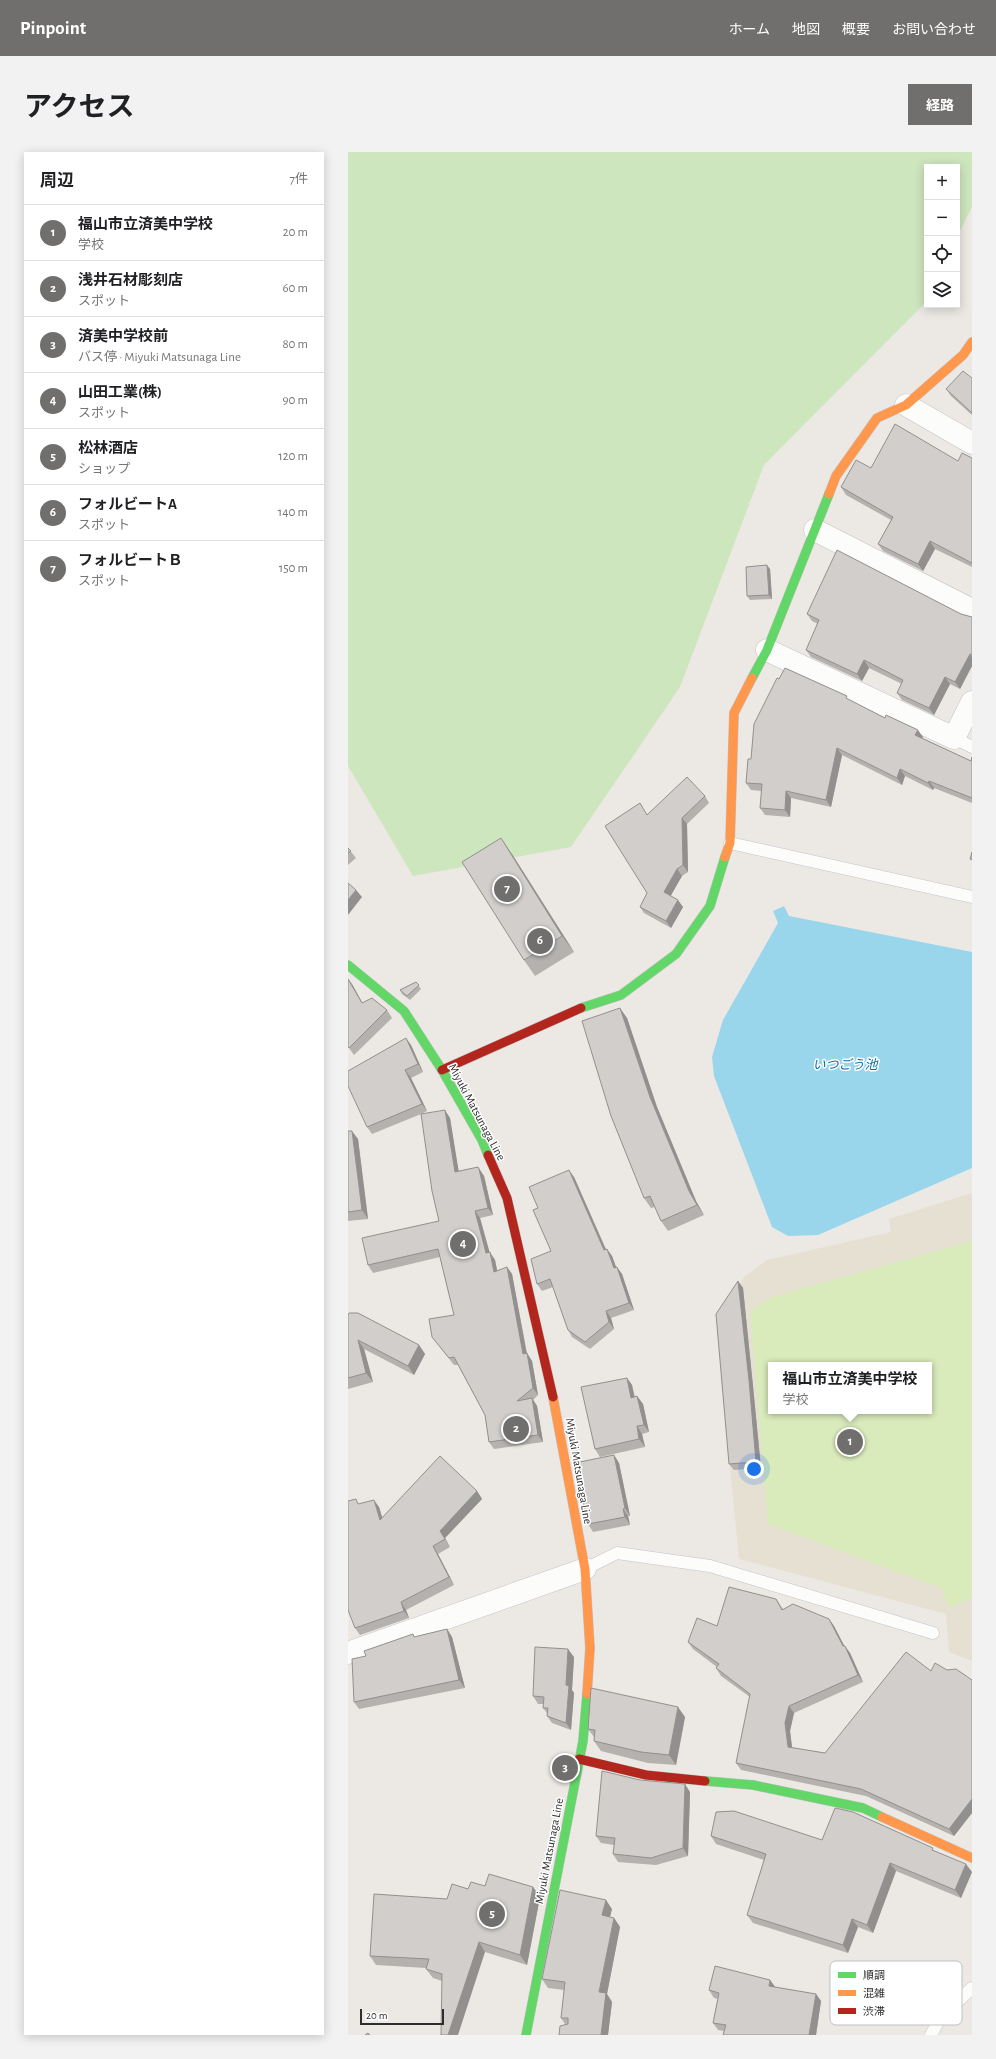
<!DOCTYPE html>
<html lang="ja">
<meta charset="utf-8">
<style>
:root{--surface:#fff;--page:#f2f2f2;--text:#202124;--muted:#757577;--line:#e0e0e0;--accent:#706f6e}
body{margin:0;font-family:"Alegreya Sans","Noto Sans JP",sans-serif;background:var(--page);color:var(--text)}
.controls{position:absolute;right:12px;top:12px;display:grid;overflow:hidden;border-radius:0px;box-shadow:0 2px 10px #0003}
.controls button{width:36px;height:36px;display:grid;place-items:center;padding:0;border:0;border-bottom:1px solid var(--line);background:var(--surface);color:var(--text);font:20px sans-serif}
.scale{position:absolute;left:12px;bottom:10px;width:84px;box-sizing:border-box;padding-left:4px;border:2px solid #2e2e2e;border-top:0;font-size:11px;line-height:14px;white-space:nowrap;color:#2e2e2e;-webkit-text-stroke:3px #fff;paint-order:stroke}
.you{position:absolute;left:406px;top:1317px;width:14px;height:14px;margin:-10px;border:3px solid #fff;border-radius:50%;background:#1a73e8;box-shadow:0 0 0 6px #1a73e833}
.badge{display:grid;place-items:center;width:26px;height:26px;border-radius:50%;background:var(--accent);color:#fff;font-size:13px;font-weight:700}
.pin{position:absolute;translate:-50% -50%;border:2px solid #fff;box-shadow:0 1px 4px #0006}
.popup{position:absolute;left:420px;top:1210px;width:164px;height:52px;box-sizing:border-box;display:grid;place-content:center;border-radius:0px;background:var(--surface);filter:drop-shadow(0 1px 3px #0005);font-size:13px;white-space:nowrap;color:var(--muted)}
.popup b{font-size:15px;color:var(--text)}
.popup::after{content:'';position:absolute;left:50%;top:100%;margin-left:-8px;border:8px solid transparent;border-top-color:var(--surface)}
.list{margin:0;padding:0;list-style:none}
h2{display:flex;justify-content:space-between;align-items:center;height:52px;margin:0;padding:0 16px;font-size:17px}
h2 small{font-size:13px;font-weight:400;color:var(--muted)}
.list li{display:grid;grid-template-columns:26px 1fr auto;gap:12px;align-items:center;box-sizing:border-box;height:56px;padding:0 16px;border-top:1px solid var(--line)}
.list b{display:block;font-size:15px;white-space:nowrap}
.list p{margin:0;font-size:13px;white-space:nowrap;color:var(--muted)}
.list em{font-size:13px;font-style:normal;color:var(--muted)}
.icon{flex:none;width:22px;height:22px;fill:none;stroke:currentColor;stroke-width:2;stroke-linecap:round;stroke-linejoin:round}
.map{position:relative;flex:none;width:624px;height:1883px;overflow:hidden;border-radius:0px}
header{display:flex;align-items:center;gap:24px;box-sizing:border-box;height:56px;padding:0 20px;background:var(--accent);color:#fff}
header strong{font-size:19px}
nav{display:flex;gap:22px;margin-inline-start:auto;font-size:14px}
.intro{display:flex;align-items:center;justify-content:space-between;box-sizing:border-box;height:96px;padding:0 24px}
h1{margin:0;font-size:28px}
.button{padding:10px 18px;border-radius:0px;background:var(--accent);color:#fff;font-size:14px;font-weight:700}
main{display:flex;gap:24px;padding:0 24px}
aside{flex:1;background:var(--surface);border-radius:0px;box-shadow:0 2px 10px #0003}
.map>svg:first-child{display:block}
</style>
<header>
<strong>Pinpoint</strong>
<nav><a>ホーム</a><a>地図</a><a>概要</a><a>お問い合わせ</a></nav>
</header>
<div class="intro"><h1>アクセス</h1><a class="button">経路</a></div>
<main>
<aside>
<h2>周辺<small>7件</small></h2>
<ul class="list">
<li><span class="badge">1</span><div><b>福山市立済美中学校</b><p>学校</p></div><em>20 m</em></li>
<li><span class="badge">2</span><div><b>浅井石材彫刻店</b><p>スポット</p></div><em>60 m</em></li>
<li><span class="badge">3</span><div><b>済美中学校前</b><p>バス停 · Miyuki Matsunaga Line</p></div><em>80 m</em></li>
<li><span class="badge">4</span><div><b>山田工業(株)</b><p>スポット</p></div><em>90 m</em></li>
<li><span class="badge">5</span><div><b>松林酒店</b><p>ショップ</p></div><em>120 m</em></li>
<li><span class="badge">6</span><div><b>フォルビートA</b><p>スポット</p></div><em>140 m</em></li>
<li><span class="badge">7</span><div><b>フォルビートＢ</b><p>スポット</p></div><em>150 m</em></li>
</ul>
</aside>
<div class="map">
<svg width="624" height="1883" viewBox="0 0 624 1883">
<rect width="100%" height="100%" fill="#ece8e4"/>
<path fill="#e6e0d3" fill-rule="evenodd" d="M 624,1041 L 624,1509 L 601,1500 L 598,1462 L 391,1407 L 368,1172 L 397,1124 L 419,1108 L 543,1080 L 541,1067 ZM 423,1213 L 581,1213 L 581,1259 L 423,1259 Z"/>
<path fill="#cee6be" d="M 0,0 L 624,0 L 624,55 L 609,85 L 609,15 L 579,15 L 579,147 L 577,151 L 416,313 L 332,535 L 223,695 L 65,724 L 0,614 Z"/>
<path fill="#d9eabb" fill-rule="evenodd" d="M 624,1089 L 624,1446 L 601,1456 L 593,1436 L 420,1372 L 402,1159 L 424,1145 ZM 423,1213 L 581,1213 L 581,1259 L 423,1259 Z"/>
<path fill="#99d6ec" d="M 436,754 L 441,764 L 624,800 L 624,1016 L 470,1083 L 440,1084 L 424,1075 L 366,924 L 364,905 L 375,868 L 430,771 L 425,759 Z"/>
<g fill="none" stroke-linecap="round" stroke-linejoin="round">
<g stroke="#c5c4c5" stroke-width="13">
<path id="lane" d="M 606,586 L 624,595
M 382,691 L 624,745
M 237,1417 L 269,1401 L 362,1414 L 585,1481
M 583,1883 L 592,1866 L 624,1836"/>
</g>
<g stroke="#c5c4c5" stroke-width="23">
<path id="street" d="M 558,253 L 624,291
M 467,378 L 624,458
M 419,498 L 606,586 L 624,550
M 0,1501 L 237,1417"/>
</g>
<g stroke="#c5c4c5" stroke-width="10">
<path id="fast" d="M 404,526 L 419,498 L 481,342
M 0,813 L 56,859 L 94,918 L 134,988 L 140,1003
M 233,856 L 273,843 L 328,802 L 362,754 L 377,705
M 357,1629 L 405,1633 L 515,1656 L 534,1665
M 178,1883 L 235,1589 L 239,1542"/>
</g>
<g stroke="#c5c4c5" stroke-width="10">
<path id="slow" d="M 481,342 L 488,324 L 529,266 L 558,253 L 615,203 L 624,190
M 377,705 L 382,691 L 386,561 L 404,526
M 205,1245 L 237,1417 L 242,1496 L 239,1542
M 534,1665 L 624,1706"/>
</g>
<g stroke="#c5c4c5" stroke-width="10">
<path id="jam" d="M 94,918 L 233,856
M 140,1003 L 159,1046 L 205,1245
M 231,1607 L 298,1623 L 357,1629"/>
</g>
<use href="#lane" stroke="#fcfcfb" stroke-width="12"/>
<use href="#street" stroke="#fcfcfb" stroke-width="22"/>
<use href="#fast" stroke="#63d668" stroke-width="9"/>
<use href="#slow" stroke="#ff974d" stroke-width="9"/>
<use href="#jam" stroke="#b3261e" stroke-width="9"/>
</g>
<path fill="#b4b1af" d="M 624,226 L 624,263 L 603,244 L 598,237 Z
M 624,306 L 624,415 L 587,397 L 575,419 L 535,399 L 530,392 L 543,368 L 498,343 L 493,335 L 523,316 L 610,309 Z
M 422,417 L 424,447 L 402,448 L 399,444 Z
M 459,462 L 613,462 L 624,465 L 624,514 L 612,537 L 602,532 L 586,563 L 554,548 L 549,541 L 554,532 L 521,516 L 514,529 L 463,505 L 458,498 L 470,472 L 464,469 Z
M 501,548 L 575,585 L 574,586 L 623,609 L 624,605 L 624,651 L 586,636 L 585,638 L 557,624 L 554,633 L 494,603 L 483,655 L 443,646 L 442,665 L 417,663 L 412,656 L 414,639 L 403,638 L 398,631 L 403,607 Z
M 357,644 L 361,651 L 339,672 L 340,720 L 334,724 L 322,744 L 335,755 L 323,776 L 296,761 L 292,755 L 299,741 L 299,662 Z
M 0,696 L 8,706 L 0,713 Z
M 164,702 L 226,800 L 187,824 L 176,808 Z
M 68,830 L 73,837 L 62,848 L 54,842 L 52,838 Z
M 4,832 L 14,851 L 39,858 L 44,866 L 6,903 L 1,896 Z
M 279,866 L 309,955 L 348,1049 L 356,1063 L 320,1079 L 313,1069 L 307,1055 L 303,1056 L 296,1046 Z
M 63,893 L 75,920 L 63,926 L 79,959 L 73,962 L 102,966 L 110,1019 L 130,1015 L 136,1024 L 145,1063 L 132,1066 L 141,1100 L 147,1108 L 149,1119 L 159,1115 L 164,1122 L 179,1201 L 184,1209 L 190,1243 L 185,1248 L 189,1254 L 195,1290 L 146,1297 L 141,1290 L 137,1263 L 110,1213 L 106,1213 L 84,1185 L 106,1163 L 92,1105 L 25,1121 L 20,1113 L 91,1069 L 73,962 L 24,982 L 19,975 Z
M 0,979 L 10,987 L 20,1067 L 0,1069 Z
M 226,1025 L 258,1097 L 264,1104 L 268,1115 L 274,1122 L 286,1158 L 263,1166 L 266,1177 L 242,1197 L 224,1185 L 220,1178 L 205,1135 L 194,1139 L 189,1132 L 203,1099 L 190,1056 Z
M 390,1129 L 395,1136 L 405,1234 L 413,1316 L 386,1318 L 381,1312 Z
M 0,1163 L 71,1193 L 77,1202 L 66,1223 L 16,1197 L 25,1230 L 0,1237 Z
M 279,1226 L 284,1233 L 287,1245 L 289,1244 L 295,1252 L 301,1280 L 294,1282 L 297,1295 L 252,1305 L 247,1297 Z
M 266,1303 L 271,1311 L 282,1364 L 280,1364 L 282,1373 L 245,1380 L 240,1372 Z
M 129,1339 L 134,1347 L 97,1386 L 102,1395 L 90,1402 L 106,1433 L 58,1458 L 61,1466 L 12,1483 L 7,1476 L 11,1352 L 31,1355 L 34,1365 Z
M 428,1447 L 435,1457 L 481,1467 L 486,1474 L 496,1494 L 502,1501 L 515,1530 L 446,1561 L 442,1579 L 444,1596 L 477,1601 L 583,1519 L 599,1518 L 624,1528 L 624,1661 L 606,1684 L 518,1644 L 393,1618 L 388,1611 L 402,1545 L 373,1524 L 368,1516 L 369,1515 L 345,1497 L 340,1490 L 369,1474 Z
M 99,1477 L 104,1485 L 117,1536 L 11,1557 L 6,1550 L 18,1504 L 67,1485 Z
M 226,1505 L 224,1538 L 226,1541 L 223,1578 L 204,1571 L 199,1564 L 199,1561 L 195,1556 L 196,1552 L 190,1552 L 185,1544 Z
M 337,1565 L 328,1613 L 300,1611 L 253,1599 L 246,1589 L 246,1585 L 240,1577 Z
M 342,1640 L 340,1704 L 308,1713 L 270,1710 L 265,1702 L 266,1693 L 253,1691 L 248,1684 Z
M 363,1684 L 474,1688 L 587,1699 L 624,1720 L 613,1746 L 548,1719 L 525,1781 L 510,1775 L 500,1801 L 405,1771 L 399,1763 L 416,1708 L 368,1692 Z
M 137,1734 L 185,1735 L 192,1745 L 179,1813 L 137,1800 L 94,1829 L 85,1826 L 78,1817 L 78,1816 L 28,1813 L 22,1804 L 99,1747 L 120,1737 Z
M 264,1757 L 262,1765 L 266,1766 L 272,1775 L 259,1842 L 264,1850 L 260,1883 L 211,1883 L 217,1872 L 213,1866 L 216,1838 L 200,1836 L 194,1827 Z
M 422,1828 L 427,1835 L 468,1842 L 473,1849 L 468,1883 L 375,1883 L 376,1879 L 370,1878 L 365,1871 L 370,1847 L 366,1846 L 361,1838 Z"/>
<path fill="#92908e" d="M 582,389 L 587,397 L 575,419 L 570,412 Z
M 419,413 L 422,417 L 424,447 L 421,443 Z
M 622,502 L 624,505 L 624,514 L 612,537 L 607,530 Z
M 516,508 L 521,516 L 514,529 L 509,522 Z
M 597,525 L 602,532 L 586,563 L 581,556 Z
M 570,578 L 575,585 L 572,590 L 567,583 Z
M 489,596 L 494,603 L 483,655 L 478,648 Z
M 552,617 L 557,624 L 554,633 L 549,626 Z
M 581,629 L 586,636 L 585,638 L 580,631 Z
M 438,639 L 443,646 L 442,665 L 437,658 Z
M 334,666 L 339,672 L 340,720 L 335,713 Z
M 153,686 L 164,702 L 226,800 L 214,784 Z
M 329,717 L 334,724 L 321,747 L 316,740 Z
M 8,738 L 14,745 L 0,763 L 0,748 Z
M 330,748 L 335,755 L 323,776 L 318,769 Z
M 0,827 L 4,832 L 19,859 L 14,851 Z
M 272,856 L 279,866 L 309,955 L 348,1049 L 356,1063 L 349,1053 L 341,1039 L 302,945 Z
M 58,886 L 63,893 L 75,920 L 70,912 Z
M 57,918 L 63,926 L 79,959 L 74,952 Z
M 97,958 L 102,966 L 112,1027 L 107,1020 Z
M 4,979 L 10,987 L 20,1067 L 14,1058 Z
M 130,1015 L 136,1024 L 145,1063 L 140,1056 Z
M 221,1018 L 226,1025 L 261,1105 L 256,1098 Z
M 127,1059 L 132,1066 L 143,1105 L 142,1100 L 147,1108 L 151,1127 L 146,1120 L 138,1101 Z
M 259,1097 L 264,1104 L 271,1123 L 266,1116 Z
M 159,1115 L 164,1122 L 180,1209 L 175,1202 Z
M 269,1115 L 274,1122 L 286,1158 L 281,1151 Z
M 390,1129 L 395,1136 L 405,1234 L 413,1316 L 408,1310 Z
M 258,1159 L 263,1166 L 266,1177 L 261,1170 Z
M 10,1188 L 16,1197 L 25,1230 L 18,1221 Z
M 71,1193 L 77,1202 L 66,1223 L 60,1214 Z
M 179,1201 L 184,1209 L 190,1243 L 185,1236 Z
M 279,1226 L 284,1233 L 288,1253 L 283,1246 Z
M 289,1244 L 295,1252 L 301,1280 L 296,1273 Z
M 184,1246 L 189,1254 L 195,1290 L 190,1283 Z
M 289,1274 L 294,1282 L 297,1295 L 291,1287 Z
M 266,1303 L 271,1311 L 282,1364 L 277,1356 Z
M 129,1339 L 134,1347 L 97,1386 L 102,1395 L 92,1379 Z
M 26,1348 L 31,1355 L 37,1375 L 32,1368 Z
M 275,1357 L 280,1364 L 282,1373 L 277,1365 Z
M 85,1394 L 90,1402 L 106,1433 L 101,1425 Z
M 53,1450 L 58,1458 L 61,1466 L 56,1459 Z
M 481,1467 L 486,1474 L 500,1501 L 497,1494 L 502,1501 L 515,1530 L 510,1523 Z
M 99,1477 L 104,1485 L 117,1536 L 111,1528 Z
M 220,1497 L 226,1505 L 224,1538 L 226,1541 L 223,1578 L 218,1571 L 218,1533 Z
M 441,1554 L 446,1561 L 442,1579 L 445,1602 L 440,1595 L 437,1571 Z
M 330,1555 L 337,1565 L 328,1613 L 321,1603 Z
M 337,1632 L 342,1640 L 340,1704 L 335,1696 Z
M 624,1647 L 624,1661 L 606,1684 L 601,1677 Z
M 542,1711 L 548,1719 L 525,1781 L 519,1773 Z
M 618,1712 L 624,1720 L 613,1746 L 607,1738 Z
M 185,1735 L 192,1745 L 179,1813 L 172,1803 Z
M 258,1748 L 264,1757 L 260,1772 L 254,1763 Z
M 266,1766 L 272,1775 L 259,1842 L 264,1850 L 260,1883 L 253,1883 L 251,1840 Z
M 504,1767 L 510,1775 L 500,1801 L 495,1793 Z
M 131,1790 L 137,1800 L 110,1883 L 100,1883 Z
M 422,1828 L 428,1836 L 421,1834 Z
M 468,1842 L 473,1849 L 468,1883 L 461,1883 Z"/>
<path fill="#d1cecb" stroke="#92908e" d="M 615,219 L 624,226 L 624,261 L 598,237 Z
M 547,272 L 610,309 L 614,301 L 624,306 L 624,411 L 582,389 L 570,412 L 530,392 L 545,365 L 493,335 L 508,308 L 523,316 Z
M 489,398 L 613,462 L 624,465 L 624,503 L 622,502 L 607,530 L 597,525 L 581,556 L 549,541 L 555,528 L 516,508 L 509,522 L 458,498 L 471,468 L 459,462 Z
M 419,413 L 421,443 L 399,444 L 398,415 Z
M 437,516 L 499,544 L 498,546 L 537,566 L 538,563 L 570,578 L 567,583 L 623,609 L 624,605 L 624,646 L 581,629 L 580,631 L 552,617 L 549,626 L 489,596 L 478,648 L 438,639 L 437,658 L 412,656 L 414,632 L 398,631 L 400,607 L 403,607 L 406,572 L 429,526 L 431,527 Z
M 339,625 L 357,644 L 334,666 L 335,713 L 329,717 L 316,740 L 330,748 L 318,769 L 292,755 L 299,741 L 257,674 L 292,651 L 299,663 Z
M 153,686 L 214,784 L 176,808 L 114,710 Z
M 0,696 L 3,699 L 0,701 Z
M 624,700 L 624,708 L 622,707 Z
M 0,731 L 8,738 L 0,748 Z
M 0,827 L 14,851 L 24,846 L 39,858 L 1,896 L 0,894 Z
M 68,830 L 71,833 L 59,844 L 52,838 Z
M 272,856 L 302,945 L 341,1039 L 349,1053 L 313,1069 L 302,1044 L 296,1046 L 263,964 L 234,869 Z
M 58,886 L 70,912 L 57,918 L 74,952 L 19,975 L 0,934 L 0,919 Z
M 97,958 L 107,1020 L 130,1015 L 131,1017 L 140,1056 L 127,1059 L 138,1101 L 142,1100 L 146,1120 L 159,1115 L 175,1202 L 179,1201 L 185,1236 L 169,1249 L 184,1246 L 190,1283 L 141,1290 L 137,1263 L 106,1205 L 101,1206 L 84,1185 L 81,1167 L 106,1163 L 90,1097 L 20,1113 L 14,1086 L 91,1069 L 84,1039 L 73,962 Z
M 0,979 L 4,979 L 14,1058 L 0,1060 Z
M 221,1018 L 256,1098 L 259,1097 L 266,1116 L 269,1115 L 281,1151 L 258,1159 L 261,1170 L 237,1190 L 220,1178 L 202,1127 L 189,1132 L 183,1107 L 203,1099 L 185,1058 L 190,1056 L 181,1035 Z
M 390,1129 L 401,1228 L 408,1310 L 381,1312 L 368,1162 Z
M 1,1161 L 10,1161 L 71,1193 L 60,1214 L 10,1188 L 18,1221 L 0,1226 L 0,1163 Z
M 279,1226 L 283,1246 L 289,1244 L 296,1273 L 289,1274 L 291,1287 L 247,1297 L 233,1235 Z
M 266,1303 L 277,1356 L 275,1357 L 277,1365 L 240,1372 L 227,1311 Z
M 92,1304 L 129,1339 L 92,1379 L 97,1387 L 85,1394 L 101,1425 L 53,1450 L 56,1459 L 7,1476 L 0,1458 L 0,1349 L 8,1347 L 10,1352 L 26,1348 L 32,1368 Z
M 381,1435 L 428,1447 L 434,1458 L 445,1452 L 481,1467 L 495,1494 L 497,1494 L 510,1523 L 441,1554 L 437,1571 L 440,1595 L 477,1601 L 558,1500 L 583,1519 L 587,1511 L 599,1518 L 608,1517 L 624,1528 L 624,1647 L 601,1677 L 513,1637 L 388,1611 L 402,1542 L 368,1516 L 371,1512 L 340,1490 L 349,1466 L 369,1474 Z
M 99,1477 L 111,1528 L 6,1550 L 4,1507 L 18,1504 L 16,1499 L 65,1482 L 66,1485 Z
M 187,1495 L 220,1497 L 218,1533 L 221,1534 L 218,1571 L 199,1564 L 200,1556 L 195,1556 L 196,1545 L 185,1544 Z
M 243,1536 L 330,1555 L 321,1603 L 293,1600 L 246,1589 L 247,1578 L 240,1577 Z
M 254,1619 L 292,1628 L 337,1632 L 335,1696 L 303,1706 L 265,1702 L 267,1686 L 248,1684 Z
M 487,1656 L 505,1660 L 585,1696 L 584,1698 L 618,1712 L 607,1738 L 542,1711 L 519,1773 L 504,1767 L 495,1793 L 399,1763 L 418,1702 L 363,1684 L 368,1660 L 386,1659 L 474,1688 Z
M 141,1722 L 185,1735 L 172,1803 L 131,1790 L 100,1883 L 93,1883 L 94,1822 L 78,1817 L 81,1807 L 22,1804 L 26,1742 L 99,1747 L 104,1732 L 120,1737 L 123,1730 L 137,1734 Z
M 212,1738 L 258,1748 L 254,1763 L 266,1766 L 251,1840 L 258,1841 L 253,1883 L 211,1883 L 212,1874 L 220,1872 L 220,1866 L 213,1866 L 217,1830 L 194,1827 Z
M 367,1814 L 422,1828 L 421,1834 L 468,1842 L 461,1883 L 375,1883 L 378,1873 L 365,1871 L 371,1841 L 361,1838 Z
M 20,1881 L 22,1883 L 17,1883 Z"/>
<g text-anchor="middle" stroke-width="3" stroke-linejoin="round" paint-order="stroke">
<g font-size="12" fill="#2e2e2e" stroke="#fff">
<text transform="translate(129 960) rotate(62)" y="4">Miyuki Matsunaga Line</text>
<text transform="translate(231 1319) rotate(80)" y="4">Miyuki Matsunaga Line</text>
<text transform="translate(201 1699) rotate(-79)" y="4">Miyuki Matsunaga Line</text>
</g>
<g font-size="13" font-style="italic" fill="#0d6fa3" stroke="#fff">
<text x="497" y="917">いつごう池</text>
</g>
</g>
<rect x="482" y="1809" width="132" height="64" rx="6" fill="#fff" stroke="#c0c0c0" stroke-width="1"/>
<rect x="490" y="1820" width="18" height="6" fill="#63d668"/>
<rect x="490" y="1838" width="18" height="6" fill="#ff974d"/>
<rect x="490" y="1856" width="18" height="6" fill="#b3261e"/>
<g font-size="11" fill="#2e2e2e">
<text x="515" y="1827">順調</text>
<text x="515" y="1845">混雑</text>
<text x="515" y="1863">渋滞</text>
</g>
</svg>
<div class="controls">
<button>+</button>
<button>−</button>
<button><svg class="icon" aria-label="locate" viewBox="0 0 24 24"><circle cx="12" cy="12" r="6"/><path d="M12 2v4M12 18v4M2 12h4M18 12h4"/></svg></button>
<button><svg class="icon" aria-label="layers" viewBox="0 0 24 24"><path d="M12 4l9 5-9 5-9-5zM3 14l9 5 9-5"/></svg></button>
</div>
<div class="scale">20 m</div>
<div class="you"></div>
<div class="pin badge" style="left:502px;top:1290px">1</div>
<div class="popup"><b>福山市立済美中学校</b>学校</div>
<div class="pin badge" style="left:168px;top:1277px">2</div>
<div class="pin badge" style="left:217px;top:1616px">3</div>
<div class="pin badge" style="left:115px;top:1092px">4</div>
<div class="pin badge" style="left:144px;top:1762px">5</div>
<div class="pin badge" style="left:192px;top:789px">6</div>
<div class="pin badge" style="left:159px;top:737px">7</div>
</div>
</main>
